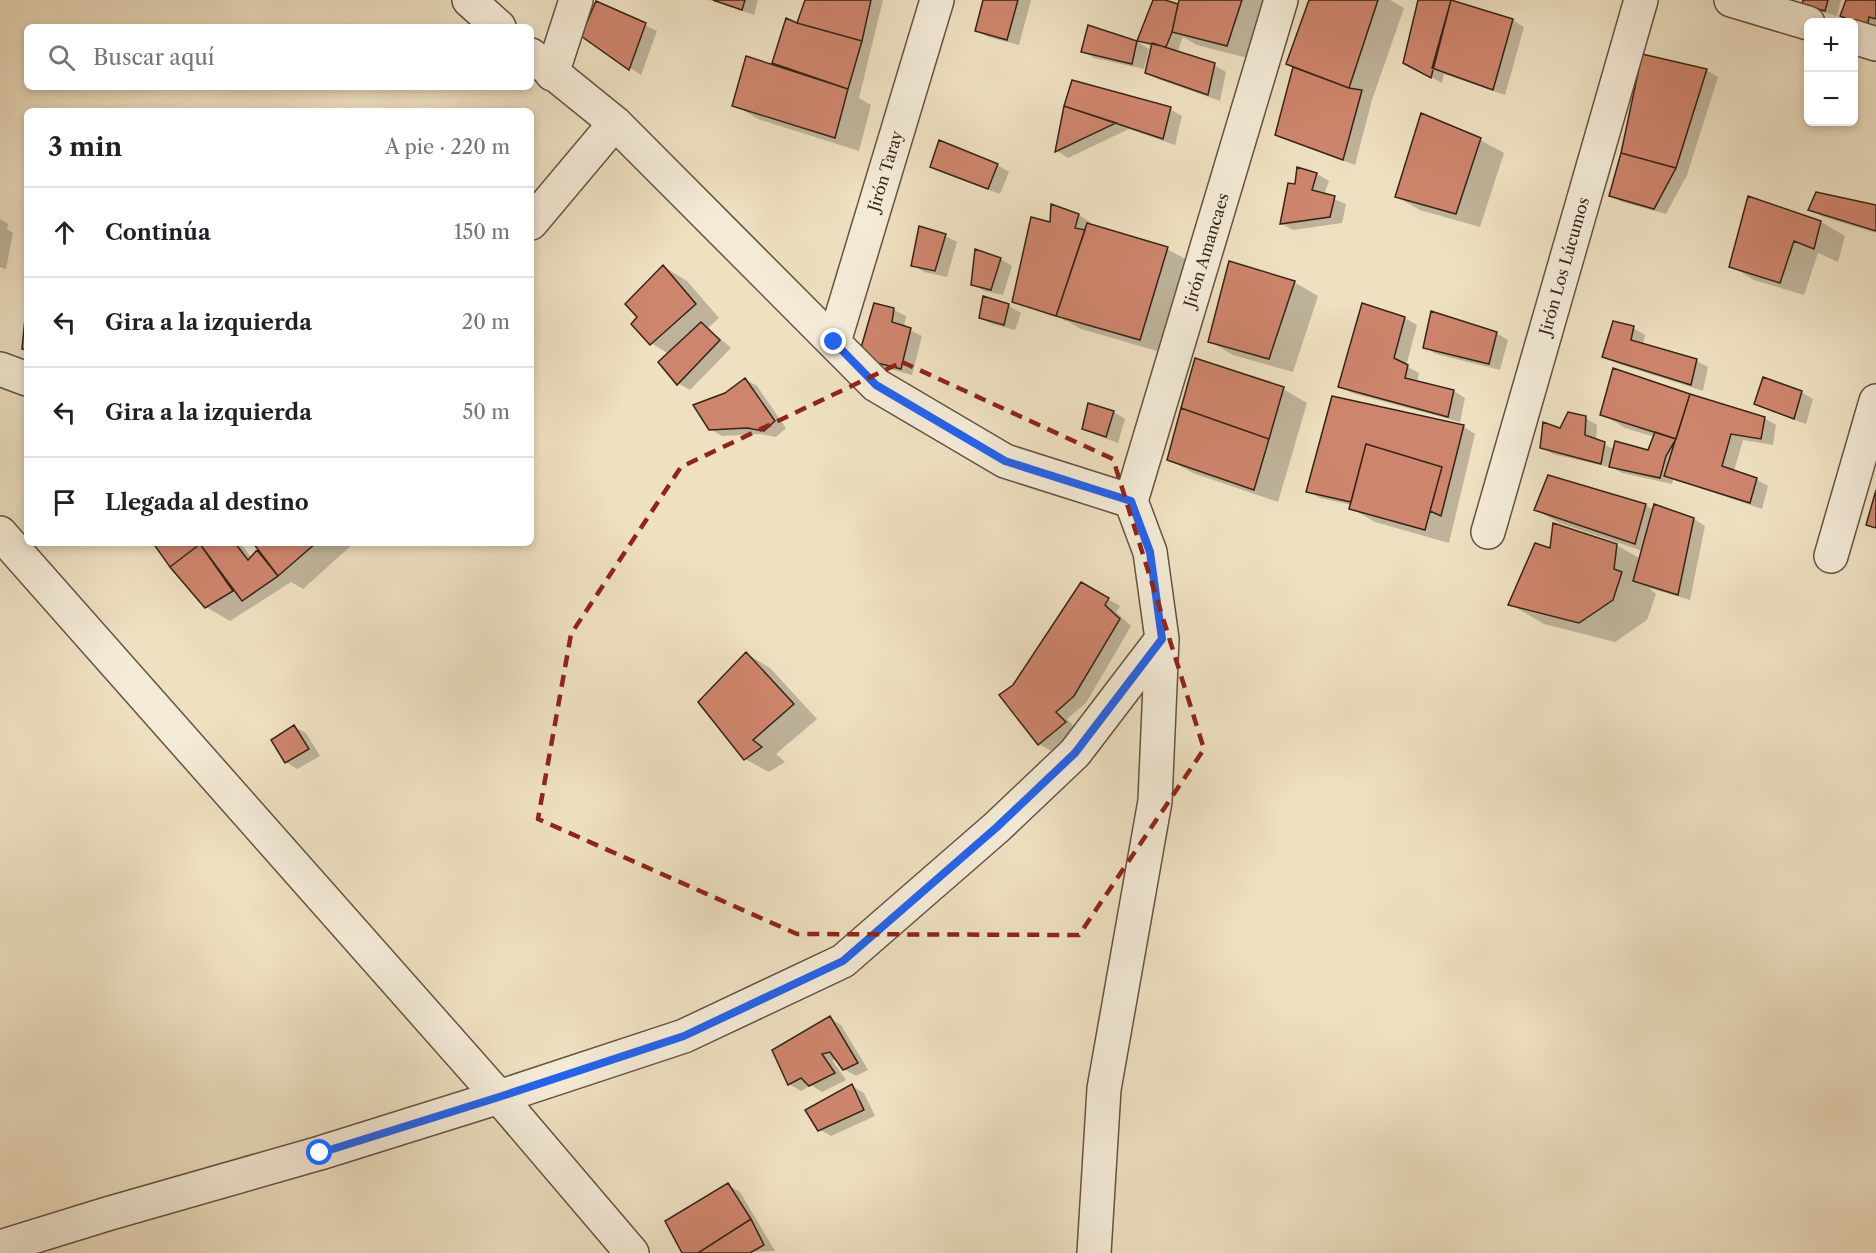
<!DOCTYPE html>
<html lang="es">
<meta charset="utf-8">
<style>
:root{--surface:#fff;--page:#f2f2f2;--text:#202124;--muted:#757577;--line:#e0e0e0}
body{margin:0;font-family:"Libre Caslon Text",serif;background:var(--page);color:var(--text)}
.controls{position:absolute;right:18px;top:18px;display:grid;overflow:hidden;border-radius:9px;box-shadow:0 3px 9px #0003}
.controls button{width:54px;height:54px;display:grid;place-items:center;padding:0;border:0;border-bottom:2px solid var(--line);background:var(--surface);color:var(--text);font:30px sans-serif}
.stop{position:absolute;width:18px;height:18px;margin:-14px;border:4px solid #2563eb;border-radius:50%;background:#fff}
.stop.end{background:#2563eb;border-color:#fff;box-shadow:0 2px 6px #0008}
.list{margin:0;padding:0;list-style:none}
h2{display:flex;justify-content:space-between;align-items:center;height:78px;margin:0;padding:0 24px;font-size:26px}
h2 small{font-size:20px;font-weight:400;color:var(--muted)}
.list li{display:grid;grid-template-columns:39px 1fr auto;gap:18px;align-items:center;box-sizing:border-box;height:90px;padding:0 24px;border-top:2px solid var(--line)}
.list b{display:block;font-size:22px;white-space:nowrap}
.list em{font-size:20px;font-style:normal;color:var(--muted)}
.icon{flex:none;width:33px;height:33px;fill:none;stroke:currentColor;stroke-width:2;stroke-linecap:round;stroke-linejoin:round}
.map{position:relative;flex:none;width:1876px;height:1253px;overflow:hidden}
.search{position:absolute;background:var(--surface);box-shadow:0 3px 9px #0003;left:24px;top:24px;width:510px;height:66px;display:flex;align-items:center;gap:15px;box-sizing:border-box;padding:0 21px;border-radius:9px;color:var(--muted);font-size:22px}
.panel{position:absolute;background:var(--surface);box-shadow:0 3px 9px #0003;left:24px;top:108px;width:510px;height:438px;border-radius:9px}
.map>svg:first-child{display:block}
</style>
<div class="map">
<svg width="1876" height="1253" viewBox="0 0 1876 1253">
<rect width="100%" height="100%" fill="#eee0c1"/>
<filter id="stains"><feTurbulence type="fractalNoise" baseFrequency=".00333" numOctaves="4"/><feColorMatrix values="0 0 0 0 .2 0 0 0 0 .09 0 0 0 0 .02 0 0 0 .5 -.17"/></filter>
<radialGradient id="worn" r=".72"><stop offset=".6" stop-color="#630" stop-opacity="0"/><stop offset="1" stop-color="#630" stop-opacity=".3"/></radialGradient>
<path fill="#0003" d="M 709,0 L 758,0 L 754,15 Z
M 806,0 L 883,0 L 859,98 L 871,105 L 859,151 L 758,119 L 734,105 L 783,69 L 773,63 L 798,25 Z
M 984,0 L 1031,0 L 1019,45 L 988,37 L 977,30 Z
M 1154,0 L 1179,6 L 1180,0 L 1270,0 L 1251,59 L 1197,45 L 1183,37 L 1177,53 L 1214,65 L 1226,72 L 1220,101 L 1158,79 L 1146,72 L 1153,47 L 1139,40 Z
M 1310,0 L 1390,0 L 1404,8 L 1372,100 L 1355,165 L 1289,141 L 1277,134 L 1294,67 L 1288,64 Z
M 1419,0 L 1445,0 L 1513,20 L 1524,27 L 1505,95 L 1444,74 L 1442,83 L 1417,69 Z
M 1804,0 L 1841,0 L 1837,16 L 1815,10 Z
M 1847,0 L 1876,0 L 1876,31 L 1842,15 Z
M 597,3 L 657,31 L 641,75 L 583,35 Z
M 1089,27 L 1137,42 L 1149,49 L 1144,69 L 1094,58 L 1083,51 Z
M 1706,70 L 1718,77 L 1687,175 L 1666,214 L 1622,202 L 1610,196 Z
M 1073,81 L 1170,109 L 1182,116 L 1175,145 L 1129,129 L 1068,158 L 1057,151 Z
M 1480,140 L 1504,153 L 1480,227 L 1420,210 L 1397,197 Z
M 997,165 L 1009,172 L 1000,194 L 943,173 L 932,166 Z
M 1298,169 L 1317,174 L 1329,181 L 1324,195 L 1346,204 L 1342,223 L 1293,230 L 1282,224 L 1296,186 Z
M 1749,198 L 1821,222 L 1845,236 L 1838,262 L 1818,253 L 1804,295 L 1754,280 L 1731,266 Z
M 1876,206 L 1876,233 L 1821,216 L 1810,209 Z
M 1079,215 L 1090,222 L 1089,225 L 1167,249 L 1191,262 L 1164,353 L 1081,329 L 1069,322 L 1024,308 L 1063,320 L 1064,317 L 1024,304 L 1024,307 L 1013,301 L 1051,224 Z
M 0,219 L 8,224 L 7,229 L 13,233 L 6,269 L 0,267 Z
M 945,236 L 957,242 L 947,277 L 924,272 L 913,265 Z
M 977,251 L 1001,259 L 1012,266 L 1003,295 L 984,291 L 973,284 Z
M 664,267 L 687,281 L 719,318 L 708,328 L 731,348 L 690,390 L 678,383 L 669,354 L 651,343 L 639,317 Z
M 1294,282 L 1318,296 L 1293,372 L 1233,355 L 1209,341 Z
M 984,298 L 1009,306 L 1021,313 L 1015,330 L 992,324 L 980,318 Z
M 875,305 L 894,310 L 906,316 L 904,327 L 922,336 L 912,375 L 871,364 Z
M 1363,305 L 1405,318 L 1417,325 L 1406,366 L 1419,373 L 1417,383 L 1454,391 L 1465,398 L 1460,422 L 1352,393 L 1340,386 Z
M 1633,328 L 1645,335 L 1643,345 L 1697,361 L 1708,367 L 1703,391 L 1616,363 L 1604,356 Z
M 1496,333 L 1508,340 L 1500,370 L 1436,354 L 1424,347 Z
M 745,379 L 757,386 L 786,428 L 776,437 L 760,434 L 722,436 L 710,429 L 726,394 Z
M 1283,389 L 1307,403 L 1278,502 L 1193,473 L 1169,460 Z
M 1801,392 L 1813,399 L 1806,424 L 1768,410 L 1756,404 Z
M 1333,398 L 1464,427 L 1475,434 L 1449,543 L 1375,522 L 1351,508 L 1352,505 L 1320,498 L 1308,491 Z
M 1089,405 L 1114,412 L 1125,419 L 1118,443 L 1096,435 L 1084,428 Z
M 1602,414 L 1764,418 L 1776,425 L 1773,445 L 1743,440 L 1734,471 L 1756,479 L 1768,486 L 1762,509 L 1673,479 L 1672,484 L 1622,473 L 1613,468 L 1553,454 L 1541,447 L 1561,430 L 1585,418 L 1597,425 L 1596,441 L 1614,449 L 1649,452 L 1655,437 L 1625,428 Z
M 1645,505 L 1654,510 L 1694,519 L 1705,526 L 1690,600 L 1649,588 L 1656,594 L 1647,620 L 1615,642 L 1544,624 L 1510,604 L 1551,550 L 1616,545 L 1641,559 L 1643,551 L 1560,523 L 1536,510 Z
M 155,543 L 198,543 L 173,563 L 175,565 L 203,543 L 240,543 L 252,558 L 258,551 L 254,543 L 354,543 L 303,589 L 291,582 L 230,621 L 206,607 Z
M 1081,584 L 1120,606 L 1116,612 L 1131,626 L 1086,703 L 1067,719 L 1076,729 L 1051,751 L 1039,744 L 1014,687 Z
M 747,654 L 770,668 L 817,719 L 776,754 L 785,762 L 769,772 L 745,759 Z
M 294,727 L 306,733 L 320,756 L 297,769 L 286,762 Z
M 830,1018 L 841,1025 L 868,1070 L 856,1076 L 844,1069 L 837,1059 L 832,1060 L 846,1080 L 822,1092 L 811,1085 L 801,1091 L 789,1084 Z
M 852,1086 L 864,1093 L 875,1116 L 831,1136 L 819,1129 Z
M 728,1185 L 740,1192 L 775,1251 L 685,1253 Z"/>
<path fill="#ce856d" stroke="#362417" stroke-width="1.5" d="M 713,0 L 745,0 L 742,10 Z
M 805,0 L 871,0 L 862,41 L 797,23 Z
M 983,0 L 1018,0 L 1007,40 L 975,31 Z
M 1153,0 L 1165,0 L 1178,4 L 1172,32 L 1166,47 L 1137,41 Z
M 1179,0 L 1242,0 L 1227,46 L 1172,32 Z
M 1309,0 L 1378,0 L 1349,88 L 1286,64 Z
M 1418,0 L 1451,0 L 1431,78 L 1403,63 Z
M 1451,0 L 1513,19 L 1493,90 L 1432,68 Z
M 1803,0 L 1828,0 L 1825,11 L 1802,4 Z
M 1846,0 L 1876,0 L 1876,19 L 1869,17 L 1867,27 L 1840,16 Z
M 596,1 L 646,23 L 629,70 L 581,36 Z
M 786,18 L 797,23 L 862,41 L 848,89 L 772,63 Z
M 1088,25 L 1137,41 L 1132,64 L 1081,52 Z
M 1152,43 L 1215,63 L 1208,95 L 1145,73 Z
M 1642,54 L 1707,69 L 1676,168 L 1621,153 Z
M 746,56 L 848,89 L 835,138 L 732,106 Z
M 1293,67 L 1349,88 L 1362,90 L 1343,160 L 1275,135 Z
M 1072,80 L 1171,107 L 1163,139 L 1064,106 Z
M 1064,106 L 1116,123 L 1055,152 Z
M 1421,113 L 1481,138 L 1456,214 L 1395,197 Z
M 939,140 L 998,164 L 988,189 L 930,167 Z
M 1621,153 L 1676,168 L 1654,209 L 1609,196 Z
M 1297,167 L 1317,173 L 1312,190 L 1335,196 L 1330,217 L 1280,224 L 1288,183 L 1295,184 Z
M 1816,192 L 1876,205 L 1876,231 L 1808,210 Z
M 1748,196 L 1821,221 L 1814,249 L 1794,241 L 1780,283 L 1729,267 Z
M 1051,204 L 1079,214 L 1075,228 L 1085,230 L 1056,316 L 1012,302 L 1031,217 L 1050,222 Z
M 1087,223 L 1168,247 L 1140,340 L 1056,316 Z
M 919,226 L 946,234 L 935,271 L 911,266 Z
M 975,249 L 1001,258 L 991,290 L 971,285 Z
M 1229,261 L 1295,281 L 1269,359 L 1208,342 Z
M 663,265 L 696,304 L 650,345 L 631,324 L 637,317 L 625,304 Z
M 983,296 L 1009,304 L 1004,325 L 979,318 Z
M 27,298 L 27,350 L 22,349 Z
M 874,303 L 894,308 L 892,322 L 911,328 L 901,369 L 858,358 Z
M 1362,303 L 1405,317 L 1394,358 L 1408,365 L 1405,378 L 1454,390 L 1448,417 L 1338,387 Z
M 1431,311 L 1497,332 L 1489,364 L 1423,348 Z
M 1613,321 L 1634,326 L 1631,340 L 1697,359 L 1691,385 L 1602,357 Z
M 701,322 L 720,340 L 677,385 L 658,362 Z
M 1195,358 L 1284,387 L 1269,439 L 1181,408 Z
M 1613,368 L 1690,394 L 1676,439 L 1600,415 Z
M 1763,377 L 1802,391 L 1794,419 L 1754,404 Z
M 745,378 L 775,421 L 764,431 L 747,428 L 709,430 L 693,405 L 725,393 Z
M 1690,394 L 1765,417 L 1761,439 L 1731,434 L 1722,466 L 1757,478 L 1750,503 L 1664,476 Z
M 1332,396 L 1464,425 L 1441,516 L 1430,511 L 1442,467 L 1366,444 L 1351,502 L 1306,492 Z
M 1088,403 L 1114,411 L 1106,437 L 1082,429 Z
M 1181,408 L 1269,439 L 1254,490 L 1167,460 Z
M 1568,412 L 1586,416 L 1585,435 L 1605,442 L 1601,464 L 1540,448 L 1543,422 L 1560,428 Z
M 1655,432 L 1676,439 L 1666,456 L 1660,478 L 1609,467 L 1615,441 L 1648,450 Z
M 1366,444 L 1442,467 L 1425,530 L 1349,509 Z
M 1548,475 L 1646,504 L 1635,544 L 1534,510 Z
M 1876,490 L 1876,528 L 1866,525 Z
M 1654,504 L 1694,518 L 1678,595 L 1633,581 Z
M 1553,523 L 1617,544 L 1614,569 L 1622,572 L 1613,600 L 1579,623 L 1508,605 L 1535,543 L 1550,548 Z
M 153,543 L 235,543 L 248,560 L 257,550 L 278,576 L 242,601 L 200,544 L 170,567 Z
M 253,543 L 316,543 L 278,576 Z
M 200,544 L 233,591 L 205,608 L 170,567 Z
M 1081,582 L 1109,598 L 1105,605 L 1120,619 L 1074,696 L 1056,712 L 1066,722 L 1038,745 L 999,695 L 1013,685 Z
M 746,652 L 794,704 L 753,740 L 762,747 L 744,760 L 698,702 Z
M 294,725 L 309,749 L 285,763 L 271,740 Z
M 830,1016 L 858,1063 L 843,1070 L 830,1052 L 822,1054 L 835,1073 L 809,1086 L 801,1078 L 788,1085 L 772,1050 Z
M 852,1084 L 864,1110 L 818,1131 L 805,1110 Z
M 728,1183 L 751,1219 L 698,1253 L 682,1253 L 665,1221 Z
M 751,1219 L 764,1245 L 750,1253 L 698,1253 Z"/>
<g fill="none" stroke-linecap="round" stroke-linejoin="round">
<g stroke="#645342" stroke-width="36">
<path id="street" d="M 469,0 L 499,27
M 1731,0 L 1808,23
M 1854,37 L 1876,44
M 531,55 L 615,123 L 876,385 L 1005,461 L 1131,501
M 552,74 L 576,0
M 531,223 L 615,123
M 834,342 L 937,0
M 0,369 L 27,379
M 1131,501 L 1281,0
M 1488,532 L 1641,0
M 0,533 L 499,1097 L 632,1253
M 1831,556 L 1876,401
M 0,1247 L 107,1214 L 320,1153 L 499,1097 L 684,1036 L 843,961 L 997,827 L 1075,753 L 1162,639
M 1094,1253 L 1104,1089 L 1155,801 L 1162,639 L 1150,552 L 1131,501"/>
</g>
<use href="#street" stroke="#f4ebd7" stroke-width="33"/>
</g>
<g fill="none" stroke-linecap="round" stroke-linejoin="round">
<path stroke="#2563eb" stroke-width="8" d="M 320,1153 L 499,1097 L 684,1036 L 843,961 L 997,827 L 1075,753 L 1162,639 L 1150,552 L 1131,501 L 1005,461 L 876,385 L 834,342"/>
</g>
<path fill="none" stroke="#8f2418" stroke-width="4.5" stroke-dasharray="12 8" stroke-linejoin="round" d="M 902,362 L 1113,459 L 1204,749 L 1079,935 L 797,934 L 538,819 L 571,634 L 681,467 Z"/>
<g text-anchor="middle" stroke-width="4.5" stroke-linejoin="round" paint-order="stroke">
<g font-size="16" fill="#362417" stroke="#f4ebd7">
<text transform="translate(885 171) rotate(-73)" y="6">Jirón Taray</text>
<text transform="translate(1206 250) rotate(-73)" y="6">Jirón Amancaes</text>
<text transform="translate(1564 266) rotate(-74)" y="6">Jirón Los Lúcumos</text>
</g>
</g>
<rect width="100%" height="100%" filter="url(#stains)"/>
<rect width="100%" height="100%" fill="url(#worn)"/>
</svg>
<div class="controls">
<button>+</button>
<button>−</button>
</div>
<div class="stop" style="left:320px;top:1153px"></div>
<div class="stop end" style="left:834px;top:342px"></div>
<div class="search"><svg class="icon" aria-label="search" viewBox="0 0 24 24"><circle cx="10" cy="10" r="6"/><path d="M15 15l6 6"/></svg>Buscar aquí</div>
<section class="panel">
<h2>3 min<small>A pie · 220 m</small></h2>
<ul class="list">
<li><svg class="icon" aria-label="ahead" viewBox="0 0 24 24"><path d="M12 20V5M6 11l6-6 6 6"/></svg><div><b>Continúa</b></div><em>150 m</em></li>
<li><svg class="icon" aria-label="left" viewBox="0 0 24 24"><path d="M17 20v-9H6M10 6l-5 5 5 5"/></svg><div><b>Gira a la izquierda</b></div><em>20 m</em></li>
<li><svg class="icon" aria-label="left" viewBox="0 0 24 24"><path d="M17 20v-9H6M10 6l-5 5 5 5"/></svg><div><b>Gira a la izquierda</b></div><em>50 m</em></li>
<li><svg class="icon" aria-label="arrive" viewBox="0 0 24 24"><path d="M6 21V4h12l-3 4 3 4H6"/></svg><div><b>Llegada al destino</b></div></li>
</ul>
</section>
</div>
